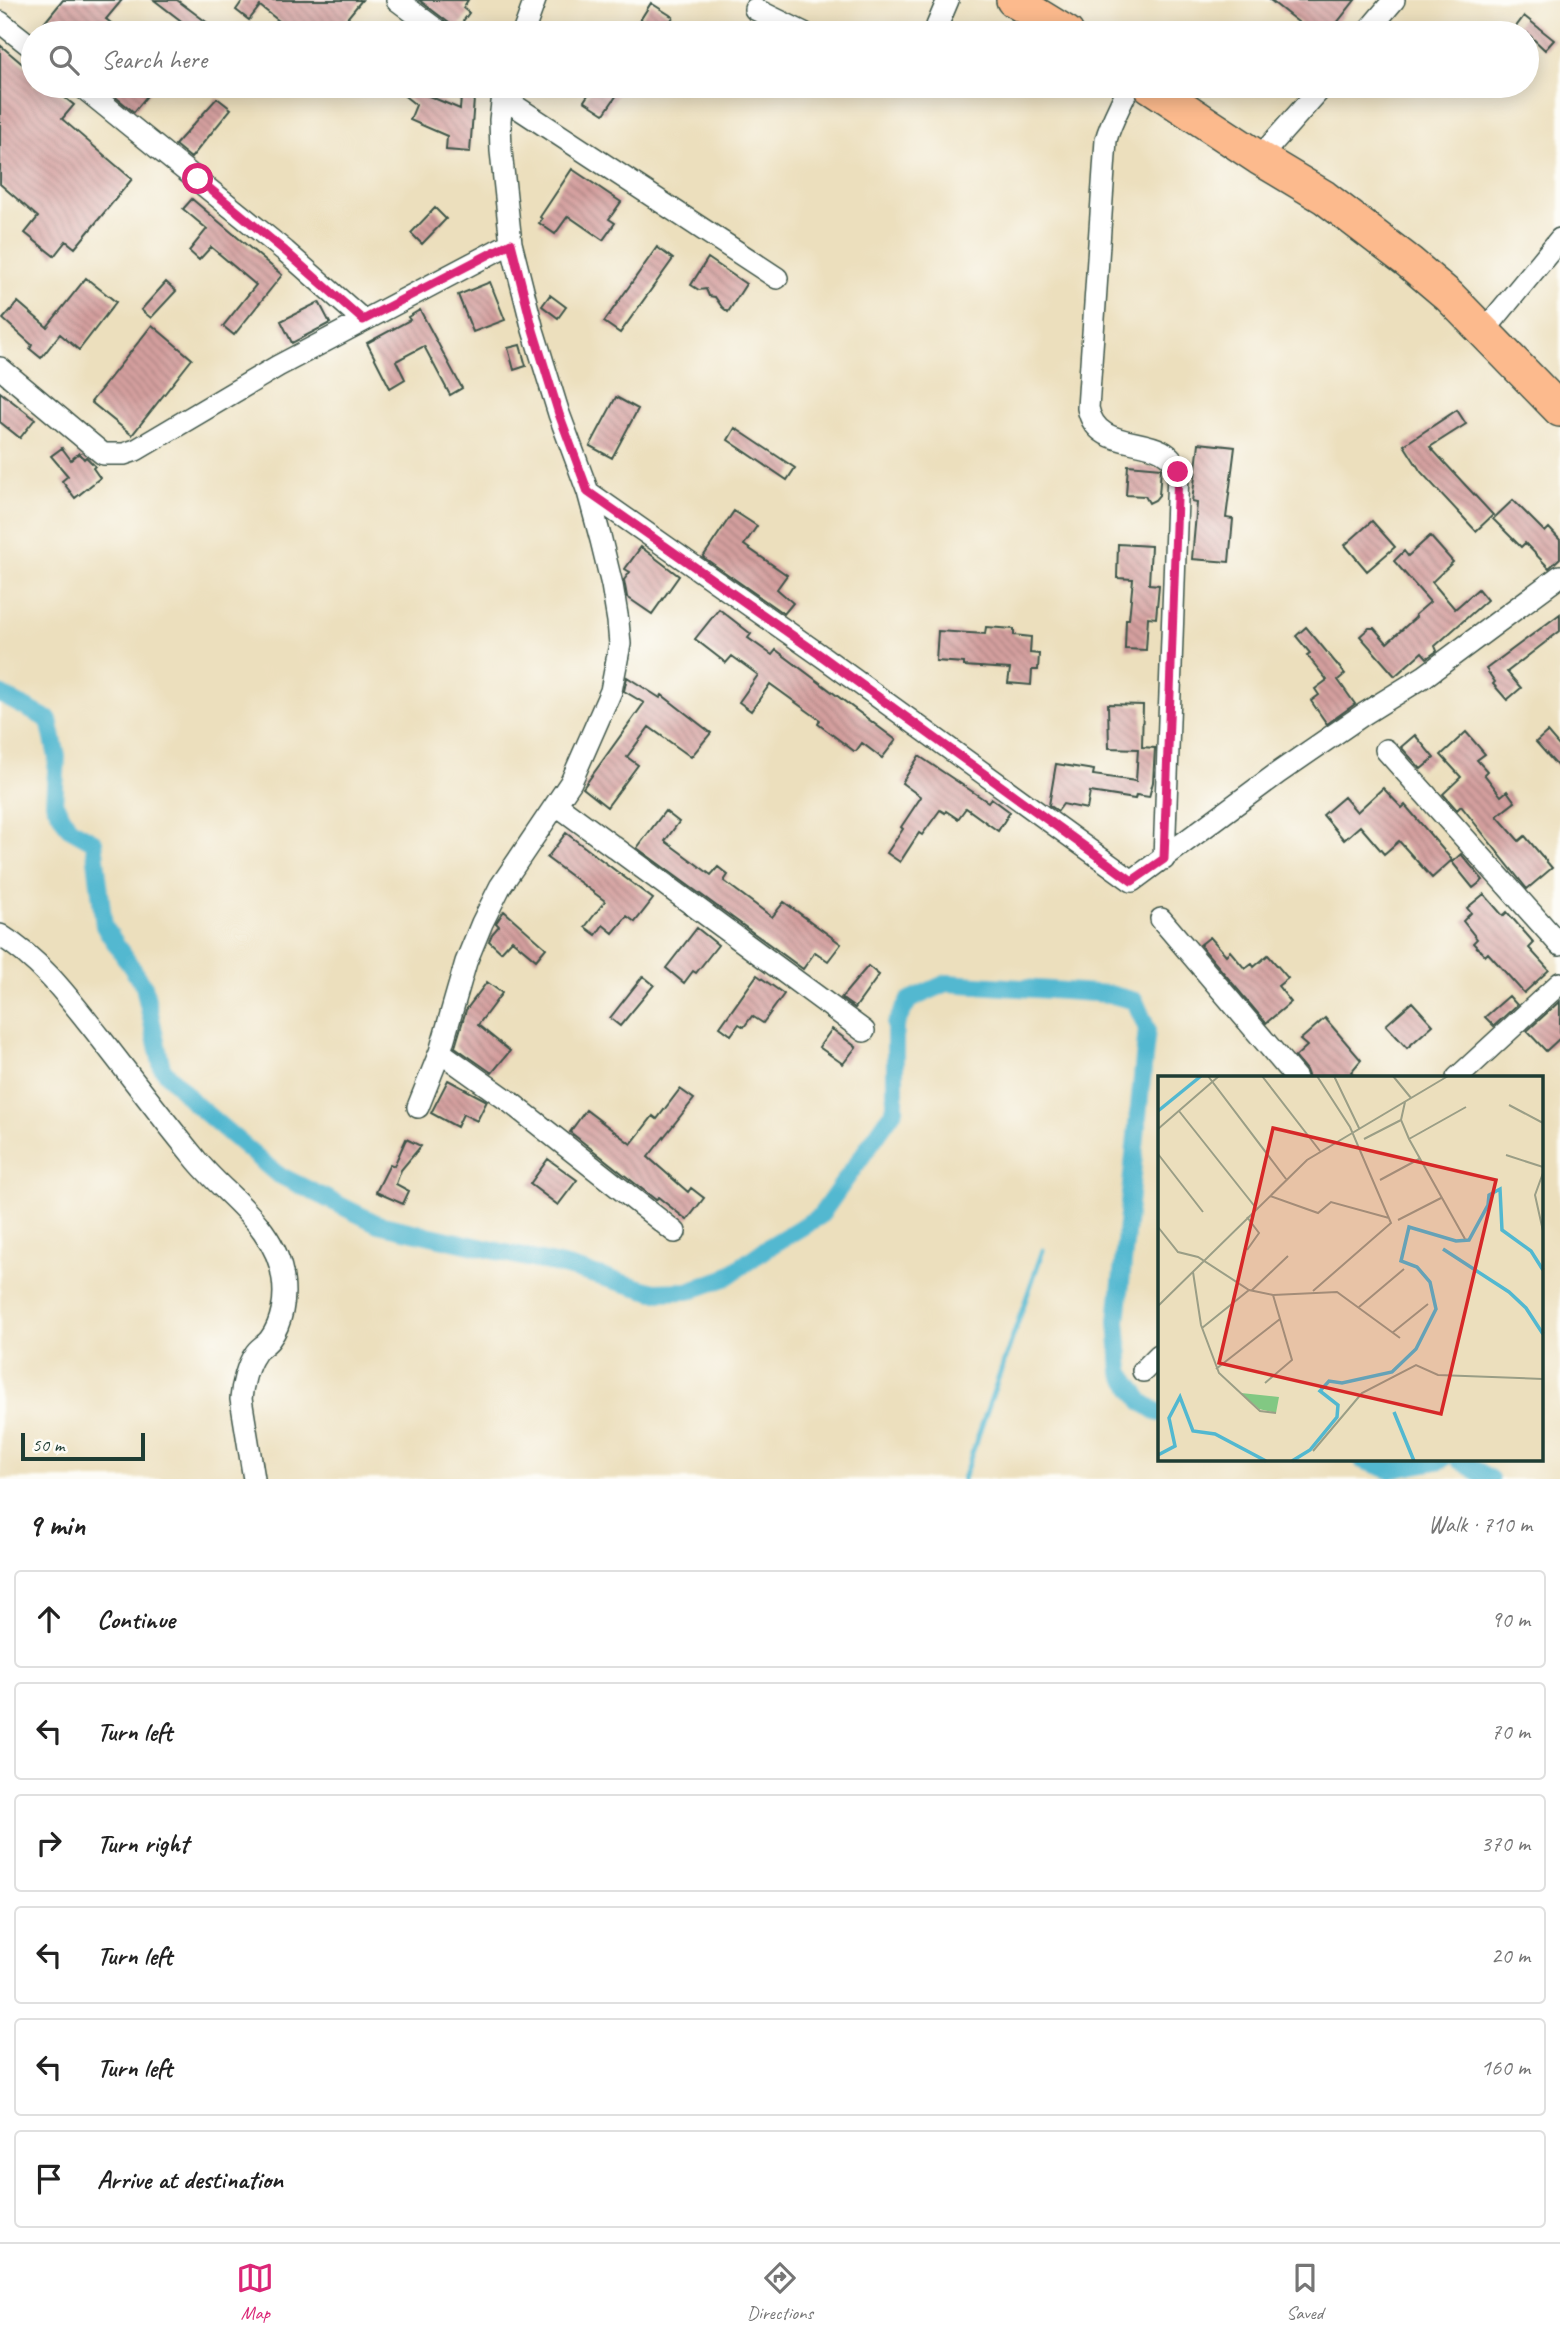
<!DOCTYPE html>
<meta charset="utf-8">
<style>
:root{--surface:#fff;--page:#f2f2f2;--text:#222;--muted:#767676;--line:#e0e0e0;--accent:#db2777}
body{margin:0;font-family:Caveat,sans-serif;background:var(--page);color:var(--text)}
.scale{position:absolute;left:21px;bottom:18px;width:124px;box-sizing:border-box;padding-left:7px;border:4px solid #1f3d34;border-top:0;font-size:19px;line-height:24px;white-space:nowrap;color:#1f3d34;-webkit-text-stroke:5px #fdfcf7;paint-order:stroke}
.stop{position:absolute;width:21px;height:21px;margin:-16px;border:5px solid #db2777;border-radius:50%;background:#fff}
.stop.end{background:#db2777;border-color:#fff;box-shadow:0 2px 7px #0008}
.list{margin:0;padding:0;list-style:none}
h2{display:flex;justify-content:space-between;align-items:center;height:91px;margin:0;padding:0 28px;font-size:30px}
h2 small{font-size:23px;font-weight:400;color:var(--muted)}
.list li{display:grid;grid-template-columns:46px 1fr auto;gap:21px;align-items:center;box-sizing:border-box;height:98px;margin:0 14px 14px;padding:0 14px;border:2px solid var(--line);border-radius:7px}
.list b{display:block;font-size:26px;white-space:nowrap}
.list em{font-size:23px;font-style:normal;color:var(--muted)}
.icon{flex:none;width:38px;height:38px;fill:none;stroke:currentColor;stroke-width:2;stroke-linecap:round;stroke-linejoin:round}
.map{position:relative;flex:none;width:1560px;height:1479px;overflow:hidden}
.search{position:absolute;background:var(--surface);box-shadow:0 4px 18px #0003;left:21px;right:21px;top:21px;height:77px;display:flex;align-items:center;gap:18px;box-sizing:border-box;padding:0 24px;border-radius:38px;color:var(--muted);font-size:26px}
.sheet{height:763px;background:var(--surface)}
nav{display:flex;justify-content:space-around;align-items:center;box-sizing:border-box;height:98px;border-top:2px solid var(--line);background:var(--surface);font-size:19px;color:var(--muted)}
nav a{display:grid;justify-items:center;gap:4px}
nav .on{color:var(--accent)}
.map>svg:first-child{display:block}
</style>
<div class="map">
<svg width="1560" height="1479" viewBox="0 0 1560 1479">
<defs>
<pattern id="building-back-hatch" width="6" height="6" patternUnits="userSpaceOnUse" patternTransform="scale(1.75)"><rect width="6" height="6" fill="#d49f9e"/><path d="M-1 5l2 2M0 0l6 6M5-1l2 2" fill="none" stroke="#ab8382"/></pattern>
</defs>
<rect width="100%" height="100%" fill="#fdfcf7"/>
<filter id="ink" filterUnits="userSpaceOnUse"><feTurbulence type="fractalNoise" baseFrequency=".0143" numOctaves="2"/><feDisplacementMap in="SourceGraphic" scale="14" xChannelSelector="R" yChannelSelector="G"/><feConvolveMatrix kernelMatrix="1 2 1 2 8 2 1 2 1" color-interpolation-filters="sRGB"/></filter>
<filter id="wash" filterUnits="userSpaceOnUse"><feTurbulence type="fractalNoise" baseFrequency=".00686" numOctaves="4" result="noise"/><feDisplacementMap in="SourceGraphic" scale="28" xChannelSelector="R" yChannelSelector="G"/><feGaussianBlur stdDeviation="1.57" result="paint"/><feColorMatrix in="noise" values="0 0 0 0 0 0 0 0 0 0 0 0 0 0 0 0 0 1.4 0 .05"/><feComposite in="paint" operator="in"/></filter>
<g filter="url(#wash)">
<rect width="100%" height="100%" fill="#ecdfbd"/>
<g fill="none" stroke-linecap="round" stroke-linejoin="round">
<path stroke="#52b8d0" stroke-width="5" d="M 963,1479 L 1043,1250"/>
<path stroke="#52b8d0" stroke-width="18" d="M 0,694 L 49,720 L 57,757 L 54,803 L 69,828 L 94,842 L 104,926 L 144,986 L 162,1068 L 195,1104 L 277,1174 L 378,1224 L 567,1267 L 654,1292 L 688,1291 L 725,1278 L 767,1248 L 820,1216 L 895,1109 L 895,1025 L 909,1000 L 947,983 L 1109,994 L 1135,1001 L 1147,1029 L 1117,1321 L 1121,1372 L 1142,1402 L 1159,1413
M 1362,1460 L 1390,1470 L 1442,1460
M 1459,1460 L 1490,1479"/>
</g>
<g id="blocks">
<path fill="url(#building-back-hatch)" d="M 63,0 L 122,0 L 106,19 L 124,33 L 36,33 Z
M 154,0 L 177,0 L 221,33 L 197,33 Z
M 243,0 L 362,0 L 335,33 L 294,33 L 260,6 L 249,20 L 236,10 Z
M 419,0 L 468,0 L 463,8 L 469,13 L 455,32 L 449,23 Z
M 1270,0 L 1355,0 L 1329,33 L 1312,33 Z
M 651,3 L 673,17 L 663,33 L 632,33 Z
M 1524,16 L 1554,40 L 1545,50 L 1527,33 L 1523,33 L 1515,28 Z
M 0,45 L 33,73 L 33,86 L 50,86 L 74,105 L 62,119 L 132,179 L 75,248 L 66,241 L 54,256 L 25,233 L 38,217 L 0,184 Z
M 102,86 L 142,86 L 150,92 L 134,112 Z
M 392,86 L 405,86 L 460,109 L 462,86 L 475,86 L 470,152 L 446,150 L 447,136 L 410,120 L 416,105 Z
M 594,86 L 623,86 L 604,114 L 584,101 Z
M 217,98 L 231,109 L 191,158 L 175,145 Z
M 572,169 L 621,202 L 609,219 L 615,223 L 603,240 L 568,216 L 555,234 L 539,223 L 542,219 L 540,217 Z
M 192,199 L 282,275 L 234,335 L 223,326 L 256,285 L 211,247 L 199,260 L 189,251 L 207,229 L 183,209 Z
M 435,208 L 446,219 L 422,244 L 411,233 Z
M 657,247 L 673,259 L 620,333 L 604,322 Z
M 708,258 L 746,284 L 728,312 L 722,307 L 715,297 L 709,296 L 706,289 L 699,290 L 691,285 Z
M 86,278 L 116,302 L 79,350 L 60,334 L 41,358 L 30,349 L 32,345 L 3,319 L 18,302 L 47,327 Z
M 166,282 L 176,291 L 151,318 L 141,310 Z
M 490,282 L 505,320 L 473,332 L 458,295 Z
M 550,295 L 566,307 L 558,318 L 542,306 Z
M 319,302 L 330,323 L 292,343 L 281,321 Z
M 420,310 L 462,388 L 450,395 L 424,346 L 396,361 L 405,379 L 390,388 L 367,343 L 410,320 L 408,317 Z
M 152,325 L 192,359 L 132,435 L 91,402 Z
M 520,345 L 526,366 L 514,370 L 508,348 Z
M 0,392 L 35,419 L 20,438 L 0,422 Z
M 616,397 L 638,409 L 612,458 L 590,446 Z
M 1457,410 L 1466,424 L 1430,447 L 1493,515 L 1476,531 L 1421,472 L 1404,445 Z
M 735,428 L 795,468 L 787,480 L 728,440 Z
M 1199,443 L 1235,447 L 1226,518 L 1233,519 L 1229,562 L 1192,559 L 1197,503 L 1192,502 Z
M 62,448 L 71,460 L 79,453 L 84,459 L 86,457 L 95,466 L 93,468 L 100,478 L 75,498 L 62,481 L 68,476 L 51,456 Z
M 1128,465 L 1161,468 L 1159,495 L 1155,500 L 1149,503 L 1145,496 L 1126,495 Z
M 1513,500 L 1545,532 L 1549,528 L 1560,540 L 1560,558 L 1549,568 L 1525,543 L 1521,547 L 1493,519 Z
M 734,511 L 757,526 L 744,545 L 787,575 L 777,589 L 793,603 L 784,614 L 703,557 Z
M 1372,521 L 1395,547 L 1367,571 L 1345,545 Z
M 1430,536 L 1453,562 L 1432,582 L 1455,609 L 1478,589 L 1487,600 L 1435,646 L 1437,651 L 1427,658 L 1422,652 L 1395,676 L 1360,636 L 1369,628 L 1374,628 L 1387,643 L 1416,617 L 1415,615 L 1430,602 L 1394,561 L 1404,551 L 1408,556 Z
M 1118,544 L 1151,546 L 1149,584 L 1159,585 L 1156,618 L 1148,617 L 1146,650 L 1125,649 L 1126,619 L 1129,619 L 1133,579 L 1117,578 Z
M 641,547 L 679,576 L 652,614 L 627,597 L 624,580 L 630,572 L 625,569 Z
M 719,609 L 751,634 L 748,638 L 772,655 L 776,650 L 896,740 L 882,758 L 862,743 L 856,751 L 854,751 L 818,724 L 820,720 L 770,684 L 751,711 L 739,702 L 758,675 L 732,656 L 726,663 L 695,639 Z
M 1560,614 L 1560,631 L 1507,672 L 1521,688 L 1507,700 L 1493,684 L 1495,682 L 1486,669 Z
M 986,627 L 1014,629 L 1014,635 L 1031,637 L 1030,653 L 1039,654 L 1038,670 L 1032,670 L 1031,685 L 1008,683 L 1010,669 L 964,666 L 964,663 L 936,661 L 938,631 L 985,634 Z
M 1306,627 L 1345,674 L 1338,680 L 1355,704 L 1327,724 L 1311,701 L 1319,695 L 1315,689 L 1327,680 L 1307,655 L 1310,653 L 1296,636 Z
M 627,677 L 660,698 L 662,695 L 711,733 L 691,757 L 649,727 L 627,757 L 638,765 L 607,807 L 583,788 L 644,703 L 624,691 Z
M 1108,704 L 1143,705 L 1142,747 L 1155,748 L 1153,782 L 1149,797 L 1136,795 L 1135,799 L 1090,792 L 1087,809 L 1063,804 L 1058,811 L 1049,805 L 1056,764 L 1094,770 L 1093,775 L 1136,781 L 1138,749 L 1109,748 Z
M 1466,732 L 1485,754 L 1477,760 L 1487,771 L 1484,774 L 1501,796 L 1507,791 L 1515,802 L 1497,816 L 1519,841 L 1525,836 L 1552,868 L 1527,889 L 1461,806 L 1457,810 L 1443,794 L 1461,777 L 1441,755 Z
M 1547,732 L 1560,747 L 1560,769 L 1536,742 Z
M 1415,735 L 1434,758 L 1421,769 L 1401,747 Z
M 919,756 L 988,802 L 991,798 L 1010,812 L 998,831 L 966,808 L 958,819 L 946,811 L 945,813 L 940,810 L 922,835 L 919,833 L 900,862 L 887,853 L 903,829 L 901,827 L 921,797 L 902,783 Z
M 1383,788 L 1402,808 L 1405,805 L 1452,860 L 1432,878 L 1399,841 L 1384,854 L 1360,826 L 1344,840 L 1323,815 L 1344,797 L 1357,812 Z
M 665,811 L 679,822 L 665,841 L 711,875 L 718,867 L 728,875 L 724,881 L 772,917 L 784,902 L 841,944 L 828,961 L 815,952 L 803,969 L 637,848 Z
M 566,833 L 653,899 L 635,922 L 627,916 L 613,933 L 603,925 L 596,935 L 585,927 L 605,901 L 547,858 Z
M 1461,854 L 1483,880 L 1473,888 L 1452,862 Z
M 1484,894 L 1503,916 L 1507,912 L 1534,943 L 1529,948 L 1549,970 L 1524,993 L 1488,953 L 1485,956 L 1473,943 L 1477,939 L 1463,921 L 1471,913 L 1467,908 Z
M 504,911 L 546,948 L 536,960 L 512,940 L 501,952 L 489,941 L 492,934 L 499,926 L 496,923 Z
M 697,928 L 718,945 L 696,973 L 693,971 L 684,983 L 666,968 Z
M 1210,937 L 1226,955 L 1230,951 L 1245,969 L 1252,964 L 1254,967 L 1268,955 L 1288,978 L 1278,986 L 1291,1002 L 1266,1023 L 1200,945 Z
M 868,966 L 879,975 L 855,1008 L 841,998 Z
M 757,975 L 784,994 L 763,1023 L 752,1016 L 744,1027 L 739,1024 L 731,1035 L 720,1027 Z
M 643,976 L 654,985 L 620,1026 L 610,1018 Z
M 487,982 L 502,993 L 478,1025 L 510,1051 L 492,1073 L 455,1047 L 466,1010 Z
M 1509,996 L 1517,1005 L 1494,1026 L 1485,1017 Z
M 1560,1001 L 1560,1038 L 1546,1051 L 1527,1031 Z
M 1412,1002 L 1433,1025 L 1407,1048 L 1386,1025 Z
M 1325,1018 L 1361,1060 L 1351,1072 L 1356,1078 L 1309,1078 L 1306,1070 L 1295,1057 L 1307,1046 L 1300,1040 Z
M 832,1029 L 856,1047 L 843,1064 L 819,1047 Z
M 448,1080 L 487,1101 L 477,1121 L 463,1114 L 457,1127 L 431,1113 Z
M 680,1089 L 694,1099 L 648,1157 L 688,1192 L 691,1188 L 704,1198 L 687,1220 L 658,1197 L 656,1200 L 570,1132 L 586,1110 L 631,1144 L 653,1116 L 657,1119 Z
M 406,1139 L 421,1146 L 401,1170 L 396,1184 L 409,1191 L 403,1204 L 376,1192 L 390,1164 L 394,1166 Z
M 548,1159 L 577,1180 L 558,1205 L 530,1184 Z"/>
</g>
</g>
<g filter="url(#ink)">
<use href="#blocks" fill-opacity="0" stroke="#3e5549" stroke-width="2"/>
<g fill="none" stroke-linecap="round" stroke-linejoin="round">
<g stroke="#3e5549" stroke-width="24">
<path id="minor" d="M 397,0 L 441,33
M 755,9 L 804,33
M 0,22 L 33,48
M 523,33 L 535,0
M 934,33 L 948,0
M 1366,33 L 1394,0
M 81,86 L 285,251 L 363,320
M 1129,86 C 1121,105 1111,121 1106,140 L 1088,408 C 1098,459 1167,428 1178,472 L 1164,859
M 503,98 L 777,278
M 1259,158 L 1323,86
M 1484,331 L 1560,239
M 0,368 L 103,454 L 124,454 L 136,450 L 278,366 L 511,243
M 588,492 L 823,657 L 1132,881 L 1278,773 L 1364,714 L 1425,676 L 1560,576
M 1386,750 L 1560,945
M 557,805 L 864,1031
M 1161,919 L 1296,1078
M 0,935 C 43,962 68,997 99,1036 C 131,1077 162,1118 194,1157 C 215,1184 243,1203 263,1231 C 273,1245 281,1261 283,1279 C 286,1299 282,1323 270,1339 C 266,1345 258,1348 255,1354 C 247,1365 242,1386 241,1399 L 254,1479
M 440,1052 L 510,1102 L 675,1232
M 1457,1078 L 1560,983
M 418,1107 L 440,1052 L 466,962 L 482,923 L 500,887 L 571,782 L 611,691 L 620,644 L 618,621 L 612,585 L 601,540 L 588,492 L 559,414 L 533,330 L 511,243 L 501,151 L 500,120 L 504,86
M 1143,1371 L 1159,1355"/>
</g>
<g stroke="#3e5549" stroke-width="36">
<path id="trunk" d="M 1013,0 L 1067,33
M 1150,86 L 1259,158 L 1324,197 L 1409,262 L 1449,296 L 1560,410"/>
</g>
<use href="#minor" stroke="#fff" stroke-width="21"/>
<use href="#trunk" stroke="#fcba8d" stroke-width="33"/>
</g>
</g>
<g fill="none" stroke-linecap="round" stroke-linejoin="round" filter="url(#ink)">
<path stroke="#db2777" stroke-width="9" d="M 198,179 L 285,251 L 363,320 L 511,243 L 533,330 L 559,414 L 588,492 L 823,657 L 1132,881 L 1164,859 L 1178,472"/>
</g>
<g transform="translate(1158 1076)">
<rect width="385" height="385" fill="#ecdfbd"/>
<path d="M 83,317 L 121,321 L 118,337 L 101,333 Z" fill="#82c883"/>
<path fill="none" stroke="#52b8d0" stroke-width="3.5" d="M 0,35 L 43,0M 285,173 L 351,216 L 368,232 L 385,258M 236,336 L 256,385M 0,379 L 17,370 L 11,342 L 22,321 L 35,355 L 57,358 L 108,385M 134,385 L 152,374 L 179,341 L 180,329 L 162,315 L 171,305 L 184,307 L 234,296 L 258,273 L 278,233 L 272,206 L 259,191 L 243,185 L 251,151 L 298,165 L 311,164 L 330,129 L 331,119 L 342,113 L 344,154 L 373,175 L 385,194"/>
<path fill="none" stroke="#9a9e86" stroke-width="2" d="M 50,0 L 128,103M 104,0 L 162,75M 176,0 L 201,52M 235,0 L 253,22M 247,26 L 243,44 L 251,63 L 307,163M 351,29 L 385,47M 21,35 L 98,132M 0,53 L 61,0M 206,63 L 243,44M 251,63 L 308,31M 0,78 L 45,136M 348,79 L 385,91M 385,97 L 377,119 L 385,155M 222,104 L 261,83M 112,120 L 160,137 L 173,126 L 231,142M 240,144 L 283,122M 0,151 L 20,176 L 40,181 L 91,214 L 115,219 L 179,216 L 242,262M 89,174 L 101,157 L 89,141M 35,196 L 43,249 L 61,297 L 102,335 L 118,337M 93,215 L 130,180M 155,215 L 233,147 L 192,51 L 159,0M 0,230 L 149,84 L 290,0M 201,231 L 246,193M 44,252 L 91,214M 234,257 L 270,228M 58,293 L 122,243M 107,307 L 134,284 L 115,219M 155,375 L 204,317 L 258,289 L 280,299 L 385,303"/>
<path fill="#d62828" fill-opacity="0.15" stroke="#d62828" stroke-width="3.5" d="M 115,52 L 338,104 L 283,338 L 61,287 Z"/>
<rect width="385" height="385" fill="none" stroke="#1f3d34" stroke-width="3.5"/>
</g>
</svg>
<div class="scale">50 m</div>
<div class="stop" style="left:198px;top:179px"></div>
<div class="stop end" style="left:1178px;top:472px"></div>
<div class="search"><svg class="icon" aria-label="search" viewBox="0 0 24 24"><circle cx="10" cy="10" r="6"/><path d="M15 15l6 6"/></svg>Search here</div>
</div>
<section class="sheet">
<h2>9 min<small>Walk · 710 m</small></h2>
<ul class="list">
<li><svg class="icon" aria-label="ahead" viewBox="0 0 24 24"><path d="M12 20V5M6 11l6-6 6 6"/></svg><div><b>Continue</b></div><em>90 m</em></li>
<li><svg class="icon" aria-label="left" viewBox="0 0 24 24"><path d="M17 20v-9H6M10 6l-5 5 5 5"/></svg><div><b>Turn left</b></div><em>70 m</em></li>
<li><svg class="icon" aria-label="right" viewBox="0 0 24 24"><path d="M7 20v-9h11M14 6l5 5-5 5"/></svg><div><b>Turn right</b></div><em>370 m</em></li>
<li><svg class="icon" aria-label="left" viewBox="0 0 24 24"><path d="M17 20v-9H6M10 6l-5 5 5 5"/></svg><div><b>Turn left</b></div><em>20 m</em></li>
<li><svg class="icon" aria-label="left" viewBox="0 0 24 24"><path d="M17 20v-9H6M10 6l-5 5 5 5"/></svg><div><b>Turn left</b></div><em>160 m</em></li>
<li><svg class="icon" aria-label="arrive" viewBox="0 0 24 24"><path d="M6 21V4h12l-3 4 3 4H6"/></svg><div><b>Arrive at destination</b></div></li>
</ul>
</section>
<nav>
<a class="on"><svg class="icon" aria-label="map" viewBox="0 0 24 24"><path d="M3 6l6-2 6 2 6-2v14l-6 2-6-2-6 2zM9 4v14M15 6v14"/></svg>Map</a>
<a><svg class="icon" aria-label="directions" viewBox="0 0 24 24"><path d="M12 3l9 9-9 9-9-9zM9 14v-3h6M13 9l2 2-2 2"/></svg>Directions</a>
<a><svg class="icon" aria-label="saved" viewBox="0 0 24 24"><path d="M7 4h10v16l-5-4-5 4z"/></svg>Saved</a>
</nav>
